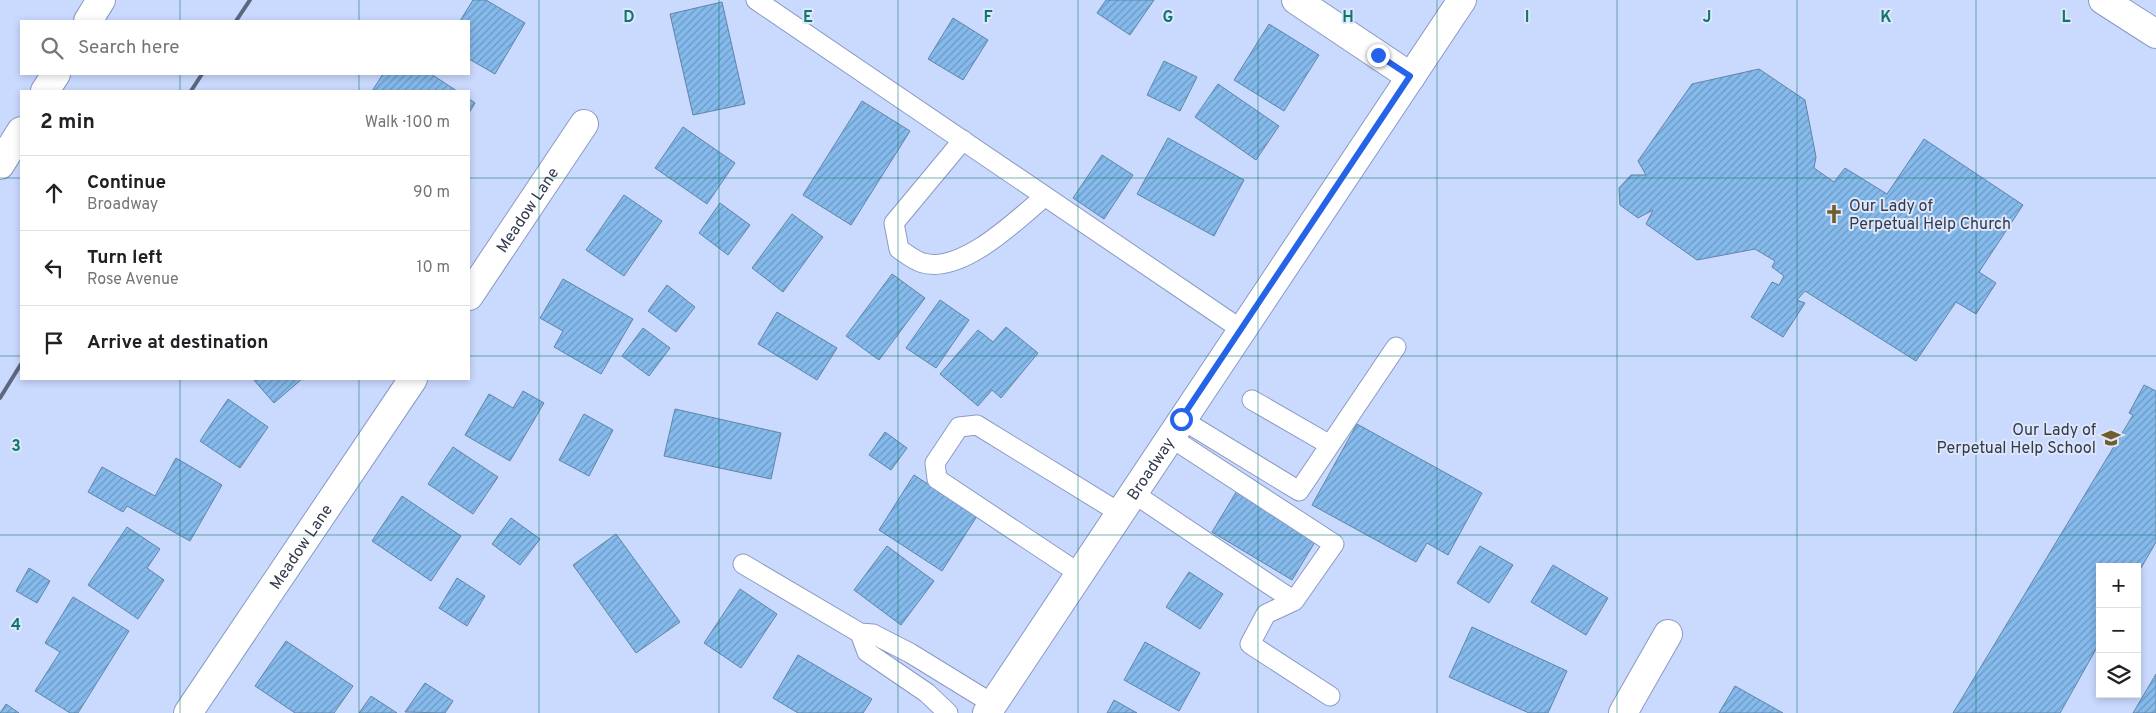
<!DOCTYPE html>
<meta charset="utf-8">
<style>
:root{--surface:#fff;--page:#f6f6f6;--text:#202124;--muted:#757577;--line:#e0e0e0}
body{margin:0;font-family:Overpass,sans-serif;background:var(--page);color:var(--text)}
.controls{position:absolute;right:15px;bottom:15px;display:grid;overflow:hidden;border-radius:0px;box-shadow:0 2px 8px #0003}
.controls button{width:45px;height:45px;display:grid;place-items:center;padding:0;border:0;border-bottom:1px solid var(--line);background:var(--surface);color:var(--text);font:25px sans-serif}
.stop{position:absolute;width:15px;height:15px;margin:-11px;border:4px solid #2563eb;border-radius:50%;background:#fff}
.stop.end{background:#2563eb;border-color:#fff;box-shadow:0 1px 5px #0008}
.list{margin:0;padding:0;list-style:none}
h2{display:flex;justify-content:space-between;align-items:center;height:65px;margin:0;padding:0 20px;font-size:21px}
h2 small{font-size:16px;font-weight:400;color:var(--muted)}
.list li{display:grid;grid-template-columns:32px 1fr auto;gap:15px;align-items:center;box-sizing:border-box;height:75px;padding:0 20px;border-top:1px solid var(--line)}
.list b{display:block;font-size:19px;white-space:nowrap}
.list p{margin:0;font-size:16px;white-space:nowrap;color:var(--muted)}
.list em{font-size:16px;font-style:normal;color:var(--muted)}
.icon{flex:none;width:28px;height:28px;fill:none;stroke:currentColor;stroke-width:2;stroke-linecap:round;stroke-linejoin:round}
.map{position:relative;flex:none;width:2156px;height:713px;overflow:hidden}
.search{position:absolute;background:var(--surface);box-shadow:0 2px 8px #0003;left:20px;top:20px;width:450px;height:55px;display:flex;align-items:center;gap:12px;box-sizing:border-box;padding:0 18px;border-radius:0px;color:var(--muted);font-size:19px}
.panel{position:absolute;background:var(--surface);box-shadow:0 2px 8px #0003;left:20px;top:90px;width:450px;height:290px;border-radius:0px}
.map>svg:first-child{display:block}
</style>
<div class="map">
<svg width="2156" height="713" viewBox="0 0 2156 713">
<defs>
<pattern id="building-hatch" width="6" height="6" patternUnits="userSpaceOnUse" patternTransform="scale(1.25)"><rect width="6" height="6" fill="#85baec"/><path d="M-1 1l2-2M0 6l6-6M5 7l2-2" fill="none" stroke="#6d98c1"/></pattern>
</defs>
<rect width="100%" height="100%" fill="#cad9fe"/>
<path fill="url(#building-hatch)" stroke="#6085a7" d="M 473,0 L 486,0 L 525,23 L 495,74 L 469,59 L 469,21 L 460,21 Z
M 1106,0 L 1154,0 L 1130,35 L 1097,13 Z
M 722,2 L 745,104 L 693,115 L 670,14 Z
M 953,18 L 988,40 L 963,80 L 928,59 Z
M 1269,24 L 1319,55 L 1284,111 L 1234,80 Z
M 1164,61 L 1197,77 L 1180,111 L 1147,95 Z
M 1759,69 L 1805,100 L 1816,157 L 1814,168 L 1834,182 L 1845,168 L 1887,194 L 1924,139 L 2023,205 L 1979,272 L 1996,283 L 1976,314 L 1956,302 L 1916,361 L 1805,291 L 1797,300 L 1805,303 L 1783,337 L 1751,317 L 1772,282 L 1779,285 L 1784,276 L 1772,267 L 1775,261 L 1755,249 L 1697,260 L 1646,224 L 1653,210 L 1638,218 L 1620,205 L 1619,188 L 1631,175 L 1646,175 L 1638,161 L 1692,84 Z
M 383,74 L 431,74 L 457,91 L 372,91 Z
M 1218,84 L 1279,126 L 1256,160 L 1195,117 Z
M 469,99 L 475,103 L 469,113 Z
M 862,101 L 910,131 L 851,225 L 803,195 Z
M 683,127 L 735,163 L 707,204 L 655,168 Z
M 1168,138 L 1244,180 L 1214,236 L 1137,194 Z
M 1102,155 L 1133,175 L 1104,219 L 1073,198 Z
M 624,195 L 662,221 L 624,276 L 586,250 Z
M 720,203 L 750,225 L 728,255 L 699,233 Z
M 792,214 L 823,237 L 783,292 L 752,268 Z
M 892,274 L 925,298 L 879,360 L 846,336 Z
M 563,279 L 633,319 L 601,374 L 554,347 L 563,331 L 540,318 Z
M 667,285 L 695,307 L 676,332 L 648,311 Z
M 940,300 L 969,320 L 936,368 L 906,348 Z
M 777,312 L 837,348 L 817,380 L 758,344 Z
M 1006,327 L 1038,353 L 1001,398 L 992,390 L 978,406 L 940,374 L 978,330 L 993,342 Z
M 643,328 L 670,348 L 649,376 L 622,356 Z
M 253,379 L 302,379 L 274,403 Z
M 2144,385 L 2156,391 L 2156,542 L 2137,575 L 2137,567 L 2100,567 L 2100,642 L 2060,713 L 1953,713 L 2133,415 L 2129,413 Z
M 523,391 L 544,403 L 510,461 L 465,435 L 489,394 L 513,408 Z
M 228,399 L 268,427 L 240,468 L 200,441 Z
M 675,409 L 781,433 L 771,479 L 664,456 Z
M 584,414 L 613,430 L 589,476 L 559,460 Z
M 1357,424 L 1482,493 L 1448,555 L 1427,543 L 1416,562 L 1312,505 Z
M 885,432 L 907,448 L 891,470 L 869,455 Z
M 453,447 L 498,477 L 473,514 L 428,484 Z
M 176,458 L 222,485 L 190,541 L 127,506 L 123,512 L 88,492 L 102,467 L 155,496 Z
M 914,475 L 977,516 L 942,571 L 879,530 Z
M 1238,489 L 1318,537 L 1292,580 L 1212,532 Z
M 402,496 L 461,536 L 431,581 L 372,541 Z
M 511,518 L 540,539 L 520,565 L 492,544 Z
M 127,527 L 160,549 L 147,568 L 164,580 L 138,619 L 88,585 Z
M 616,534 L 680,622 L 636,653 L 573,565 Z
M 887,546 L 934,581 L 901,625 L 854,590 Z
M 1480,546 L 1513,565 L 1489,603 L 1457,583 Z
M 1553,565 L 1608,598 L 1586,635 L 1531,602 Z
M 29,568 L 50,581 L 37,603 L 16,591 Z
M 1189,572 L 1223,594 L 1200,629 L 1166,607 Z
M 457,578 L 485,596 L 467,626 L 439,608 Z
M 740,589 L 777,614 L 741,668 L 704,643 Z
M 73,597 L 129,631 L 78,713 L 70,713 L 35,691 L 60,652 L 45,643 Z
M 1472,627 L 1567,671 L 1548,713 L 1529,713 L 1449,677 Z
M 286,641 L 353,686 L 334,713 L 295,713 L 255,686 Z
M 1145,642 L 1200,673 L 1179,711 L 1124,680 Z
M 798,655 L 872,699 L 863,713 L 798,713 L 773,698 Z
M 2156,674 L 2156,713 L 2133,713 Z
M 425,683 L 453,701 L 445,713 L 405,712 Z
M 1735,686 L 1783,713 L 1719,713 Z
M 371,696 L 397,713 L 359,713 Z
M 1114,700 L 1137,713 L 1107,713 Z
M 6,704 L 19,713 L 0,713 Z"/>
<g fill="none" stroke-linecap="round" stroke-linejoin="round">
<g stroke="#899ac5" stroke-width="21">
<path id="lane" d="M 756,0 L 1242,330
M 963,140 L 894,223 L 899,249 C 906,254 915,261 923,263 C 962,274 1017,220 1045,196
M 1252,400 L 1330,445
M 1181,419 L 1299,491 L 1396,347
M 1133,493 L 1294,601 L 1334,544 L 1170,437
M 743,564 L 860,633
M 1080,574 L 937,479 L 935,463 L 959,427 L 977,425 L 1120,513
M 1294,601 L 1266,614 L 1250,644 L 1330,696
M 948,713 L 927,693 L 867,652 L 860,633 L 873,634 L 910,653 L 993,704"/>
</g>
<g stroke="#899ac5" stroke-width="30">
<g id="street">
<path d="M 1296,0 L 1411,77"/>
<path d="M 2103,0 L 2156,34"/>
<path d="M 88,21 L 101,0"/>
<path d="M 45,91 L 56,74"/>
<path d="M 0,165 L 21,131"/>
<path id="s1" d="M 469,296 L 584,124"/>
<path id="s2" d="M 188,713 L 413,379"/>
<path d="M 1623,713 L 1668,634"/>
</g>
</g>
<g stroke="#899ac5" stroke-width="30">
<g id="primary">
<path id="s3" d="M 987,713 L 1462,0"/>
</g>
</g>
<use href="#lane" stroke="#fff" stroke-width="19"/>
<use href="#street" stroke="#fff" stroke-width="28"/>
<use href="#primary" stroke="#fff" stroke-width="28"/>
<path stroke="#5d677f" stroke-width="4" d="M 236,21 L 250,0
M 191,91 L 202,74
M 0,398 L 21,364"/>
</g>
<g fill="none" stroke-linecap="round" stroke-linejoin="round">
<path stroke="#2563eb" stroke-width="6" d="M 1181,419 L 1410,76 L 1378,55"/>
</g>
<path fill="none" stroke="#0f766e" stroke-width="1" stroke-opacity="0.55" d="M 180,0 L 180,21M 359,0 L 359,21M 539,0 L 539,713M 719,0 L 719,713M 898,0 L 898,713M 1078,0 L 1078,713M 1258,0 L 1258,713M 1437,0 L 1437,713M 1617,0 L 1617,713M 1797,0 L 1797,713M 1976,0 L 1976,713M 180,74 L 180,91M 359,74 L 359,91M 0,178 L 21,178M 469,178 L 2156,178M 0,356 L 21,356M 469,356 L 2156,356M 180,379 L 180,713M 359,379 L 359,713M 0,535 L 2156,535"/>
<defs>
<g id="church-bare" transform="scale(1.5)"><path d="M-1.2-6h2.4v3.5h3.3v2.4h-3.3V6h-2.4V-.1h-3.3v-2.4h3.3Z" fill="#715d2c" stroke="#dee6f9" stroke-width="2.5" paint-order="stroke"/></g>
<g id="school-bare" transform="scale(1.5)"><path d="M0-5L7-2L0 1L-7-2ZM-4 1L0 2.5L4 1V4Q0 6-4 4Z" fill="#715d2c" stroke="#dee6f9" stroke-width="2.5" paint-order="stroke"/></g>
</defs>
<g fill-rule="evenodd">
<use href="#church-bare" x="1834" y="214"/>
<use href="#school-bare" x="2111" y="438"/>
</g>
<g text-anchor="middle" stroke-width="4" stroke-linejoin="round" paint-order="stroke">
<g font-size="16" fill="#323a4c" stroke="#dee6f9" text-anchor="start">
<text x="1849" y="211">Our Lady of<tspan x="1849" dy="18">Perpetual Help Church</tspan></text>
<text x="2096" y="435" text-anchor="end">Our Lady of<tspan x="2096" dy="18">Perpetual Help School</tspan></text>
</g>
<g font-size="16" fill="#323a4c" stroke="#dee6f9">
<text dy="6" stroke="none"><textPath href="#s1" startOffset="104">Meadow Lane</textPath></text>
<text dy="6" stroke="none"><textPath href="#s3" startOffset="294">Broadway</textPath></text>
<text dy="6" stroke="none"><textPath href="#s2" startOffset="201">Meadow Lane</textPath></text>
</g>
</g>
<g font-size="16" text-anchor="middle" font-weight="bold" fill="#0f766e" stroke="#dee6f9" stroke-width="4" stroke-linejoin="round" paint-order="stroke">
<text x="629" y="22">D</text>
<text x="808" y="22">E</text>
<text x="988" y="22">F</text>
<text x="1168" y="22">G</text>
<text x="1348" y="22">H</text>
<text x="1527" y="22">I</text>
<text x="1707" y="22">J</text>
<text x="1886" y="22">K</text>
<text x="2066" y="22">L</text>
<text x="16" y="451">3</text>
<text x="16" y="630">4</text>
</g>
</svg>
<div class="controls">
<button>+</button>
<button>−</button>
<button><svg class="icon" aria-label="layers" viewBox="0 0 24 24"><path d="M12 4l9 5-9 5-9-5zM3 14l9 5 9-5"/></svg></button>
</div>
<div class="stop" style="left:1181px;top:419px"></div>
<div class="stop end" style="left:1378px;top:55px"></div>
<div class="search"><svg class="icon" aria-label="search" viewBox="0 0 24 24"><circle cx="10" cy="10" r="6"/><path d="M15 15l6 6"/></svg>Search here</div>
<section class="panel">
<h2>2 min<small>Walk · 100 m</small></h2>
<ul class="list">
<li><svg class="icon" aria-label="ahead" viewBox="0 0 24 24"><path d="M12 20V5M6 11l6-6 6 6"/></svg><div><b>Continue</b><p>Broadway</p></div><em>90 m</em></li>
<li><svg class="icon" aria-label="left" viewBox="0 0 24 24"><path d="M17 20v-9H6M10 6l-5 5 5 5"/></svg><div><b>Turn left</b><p>Rose Avenue</p></div><em>10 m</em></li>
<li><svg class="icon" aria-label="arrive" viewBox="0 0 24 24"><path d="M6 21V4h12l-3 4 3 4H6"/></svg><div><b>Arrive at destination</b></div></li>
</ul>
</section>
</div>
